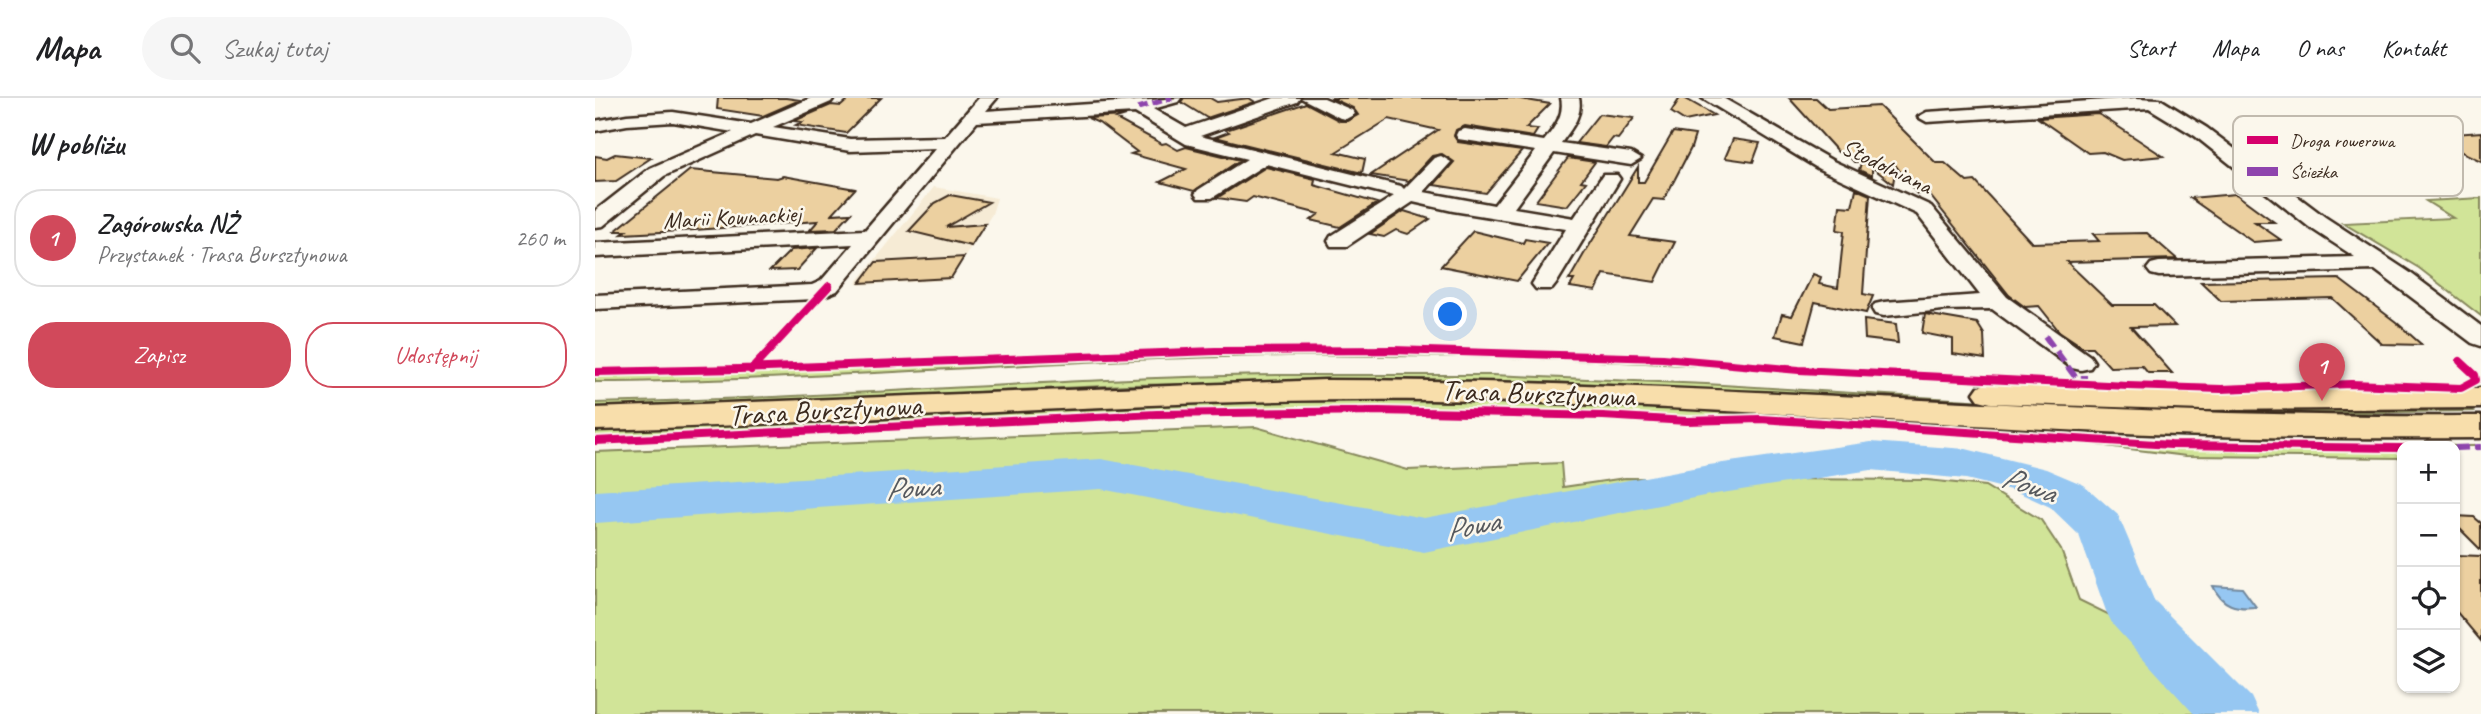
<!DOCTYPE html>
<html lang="pl">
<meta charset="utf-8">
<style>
:root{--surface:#fff;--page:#f6f6f6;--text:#202124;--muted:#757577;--line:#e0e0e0;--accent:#d1495b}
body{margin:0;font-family:Caveat,sans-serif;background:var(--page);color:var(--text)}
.controls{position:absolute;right:21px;bottom:21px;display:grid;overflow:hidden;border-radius:14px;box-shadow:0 2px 5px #0004}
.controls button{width:63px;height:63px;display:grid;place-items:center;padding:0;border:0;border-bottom:2px solid var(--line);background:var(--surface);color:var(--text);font:35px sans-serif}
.you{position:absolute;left:856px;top:217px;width:24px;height:24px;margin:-18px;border:5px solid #fff;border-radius:50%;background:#1a73e8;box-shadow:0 0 0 10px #1a73e833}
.badge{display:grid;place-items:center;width:46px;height:46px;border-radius:50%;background:var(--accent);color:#fff;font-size:23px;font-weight:700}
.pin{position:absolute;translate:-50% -58px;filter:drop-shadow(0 2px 4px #0008)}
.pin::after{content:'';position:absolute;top:37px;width:24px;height:21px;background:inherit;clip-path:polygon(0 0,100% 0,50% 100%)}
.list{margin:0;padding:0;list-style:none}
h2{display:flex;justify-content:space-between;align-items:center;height:91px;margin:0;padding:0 28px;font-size:30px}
h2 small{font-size:23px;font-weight:400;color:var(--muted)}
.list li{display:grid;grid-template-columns:46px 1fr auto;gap:21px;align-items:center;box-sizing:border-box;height:98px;margin:0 14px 14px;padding:0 14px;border:2px solid var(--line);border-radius:28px}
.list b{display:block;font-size:26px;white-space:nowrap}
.list p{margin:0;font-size:23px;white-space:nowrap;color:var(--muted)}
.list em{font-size:23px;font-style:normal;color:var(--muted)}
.actions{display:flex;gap:14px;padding:21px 28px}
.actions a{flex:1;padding:16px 0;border:2px solid var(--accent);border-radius:28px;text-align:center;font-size:24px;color:var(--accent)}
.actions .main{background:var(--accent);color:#fff}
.icon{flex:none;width:38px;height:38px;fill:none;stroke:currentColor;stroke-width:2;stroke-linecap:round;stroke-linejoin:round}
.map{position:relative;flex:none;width:1886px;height:616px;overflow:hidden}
header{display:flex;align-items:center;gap:42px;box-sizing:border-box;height:98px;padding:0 35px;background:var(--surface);border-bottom:2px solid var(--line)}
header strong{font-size:33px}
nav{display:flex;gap:38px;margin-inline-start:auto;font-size:24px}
.search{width:490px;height:63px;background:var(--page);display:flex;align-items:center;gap:18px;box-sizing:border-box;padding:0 24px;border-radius:38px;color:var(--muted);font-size:26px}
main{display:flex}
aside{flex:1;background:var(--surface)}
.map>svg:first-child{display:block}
</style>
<header>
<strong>Mapa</strong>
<div class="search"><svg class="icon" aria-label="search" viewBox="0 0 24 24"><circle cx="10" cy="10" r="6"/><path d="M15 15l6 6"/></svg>Szukaj tutaj</div>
<nav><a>Start</a><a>Mapa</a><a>O nas</a><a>Kontakt</a></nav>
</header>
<main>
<aside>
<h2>W pobliżu<small></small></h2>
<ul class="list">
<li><span class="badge">1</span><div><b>Zagórowska NŻ</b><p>Przystanek · Trasa Bursztynowa</p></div><em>260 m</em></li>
</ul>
<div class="actions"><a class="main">Zapisz</a><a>Udostępnij</a></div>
</aside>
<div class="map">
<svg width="1886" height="616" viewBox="0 0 1886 616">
<rect width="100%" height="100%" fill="#fbf7ec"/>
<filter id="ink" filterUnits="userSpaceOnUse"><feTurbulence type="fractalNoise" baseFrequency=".0143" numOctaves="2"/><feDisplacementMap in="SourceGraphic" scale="14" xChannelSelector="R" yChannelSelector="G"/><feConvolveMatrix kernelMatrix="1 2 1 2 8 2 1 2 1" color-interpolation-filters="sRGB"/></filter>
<g filter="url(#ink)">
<path fill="#f6ebd5" d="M 339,89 L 402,100 L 397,116 L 355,182 L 264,187 L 261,185 Z"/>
<path fill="#d1e498" stroke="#86875b" stroke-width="2" d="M 1886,100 L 1886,218 L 1824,170 L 1748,125 L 1858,120 L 1831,103 Z
M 693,254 L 987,259 L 1131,266 L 1170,272 C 1011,261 852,257 693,258 C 462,260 231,283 0,284 L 0,276 C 231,276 462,260 693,254 Z
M 682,277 L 897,277 L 1111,286 L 1424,305 L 1653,311 L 1875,311 L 1878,313 L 1718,315 L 1440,312 L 1070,290 L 810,283 L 532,287 L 0,312 L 0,305 C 227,301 454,280 682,277 Z
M 795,302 L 1095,311 L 1634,347 L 1886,348 L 1635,348 L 1165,319 C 1038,322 912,309 785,310 C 523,312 262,332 0,339 L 0,331 L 133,327 L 579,305 Z
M 661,329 L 813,372 L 966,365 L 968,389 L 1030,380 L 1332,382 L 1390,388 L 1446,422 L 1466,452 L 1484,502 L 1519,519 L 1617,616 L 0,616 L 0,354 Z
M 1478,344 L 1639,352 L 1807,354 L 1807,360 L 1591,358 Z"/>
<path fill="#96c7f2" stroke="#72889d" stroke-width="2" d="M 1618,488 L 1647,490 L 1661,509 C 1641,511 1627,508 1618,488 Z"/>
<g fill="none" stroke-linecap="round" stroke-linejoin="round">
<path fill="#96c7f2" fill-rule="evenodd" d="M 1276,344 L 1371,351 L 1451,371 L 1489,387 L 1523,417 L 1559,502 L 1656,599 L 1664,616 L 1599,616 L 1518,527 L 1511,513 L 1484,437 L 1455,409 L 1420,393 L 1371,381 L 1276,372 L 1114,397 L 829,454 L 506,391 L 0,425 L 0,393 L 506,361 L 829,420 L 1114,367 Z"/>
</g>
<path fill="#ecd0a0" stroke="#3b2a1e" stroke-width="2" d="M 123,0 L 191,0 L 205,2 L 168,18 L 122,11 Z
M 255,0 L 286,0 L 251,35 L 201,27 L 207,24 L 199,23 L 236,7 L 246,8 Z
M 589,0 L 615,0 L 622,4 L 654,0 L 660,4 L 612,20 L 586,4 Z
M 736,0 L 919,0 L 955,6 L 931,30 L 943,31 L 938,39 L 870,28 L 861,32 L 859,38 L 863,44 L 927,53 L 891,95 L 839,87 L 859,64 L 847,56 L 837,58 L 814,83 L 776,77 L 843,32 L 794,21 L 741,54 L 770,61 L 767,75 L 620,39 L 634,34 L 631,32 L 711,5 L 745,23 L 752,23 L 763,17 L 758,10 Z
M 1085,0 L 1089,0 L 1119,17 L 1090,23 L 1076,14 Z
M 1194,0 L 1221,0 L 1233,11 L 1284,8 L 1341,65 L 1350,65 L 1372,84 L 1380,83 L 1437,145 L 1504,143 L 1498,136 L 1552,135 L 1582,161 L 1472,164 L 1517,207 L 1559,207 L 1580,228 L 1536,229 L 1577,275 L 1553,275 L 1547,268 L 1515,269 L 1497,249 L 1488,249 L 1464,233 L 1444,208 L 1430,209 L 1414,197 L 1333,95 L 1322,96 L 1301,68 L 1298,86 L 1277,69 L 1277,78 L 1264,72 L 1266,65 L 1274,66 L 1270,64 L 1259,64 L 1252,56 L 1243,54 Z
M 1004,16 L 1039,20 L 1023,41 L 1018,40 L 1011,49 L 981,45 Z
M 1503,16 L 1507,18 L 1568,58 L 1527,62 L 1508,54 L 1493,55 L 1443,20 Z
M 531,18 L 521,21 L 567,46 L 571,45 L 583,52 L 591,49 L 645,62 L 599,93 L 565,84 L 591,71 L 536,56 L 542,54 L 504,25 L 493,20 Z
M 1078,34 L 1100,37 L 1096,50 L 1069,102 L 1058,101 L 1035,138 L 1080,144 L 1060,184 L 1009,176 L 1001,193 L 975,189 L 979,182 L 974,182 L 989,156 L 1043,69 L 1043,84 L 1049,84 Z
M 1886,34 L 1886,63 L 1832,38 Z
M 1138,41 L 1165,45 L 1158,64 L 1130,60 Z
M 20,56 L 56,60 L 21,83 L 0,84 L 0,58 L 12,60 Z
M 973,60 L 1000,64 L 986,83 L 991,84 L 972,108 L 941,103 Z
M 671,69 L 720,81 L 719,87 L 782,105 L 745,129 L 716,122 L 724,116 L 658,99 L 651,104 L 622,100 Z
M 95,72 L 182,80 L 188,78 L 260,91 L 237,116 L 256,115 L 241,131 L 215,132 L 223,123 L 86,133 L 27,136 L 31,133 L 20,133 Z
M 1261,91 L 1275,97 L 1268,196 L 1278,198 L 1271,215 L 1220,204 L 1209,244 L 1180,238 L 1187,216 L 1197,218 L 1218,176 L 1226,179 L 1224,186 L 1243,190 L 1249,133 L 1242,132 L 1245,108 L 1257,109 Z
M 1641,96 L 1679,124 L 1660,124 L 1686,142 L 1658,144 L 1595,100 Z
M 355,97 L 394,104 L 351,129 L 390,126 L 376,148 L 314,133 L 340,105 Z
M 809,113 L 835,121 L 813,136 L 801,132 L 789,139 L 775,136 Z
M 878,133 L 928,145 L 930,141 L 953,145 L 922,183 L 846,168 Z
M 222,150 L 202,172 L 175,173 L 196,152 Z
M 369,159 L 356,180 L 265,185 L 281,164 Z
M 1744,181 L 1801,224 L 1827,247 L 1787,246 L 1737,200 L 1626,203 L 1606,184 Z
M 1330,216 L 1382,225 L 1389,236 L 1390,261 L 1358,256 L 1358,241 L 1327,235 Z
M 1269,222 L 1301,226 L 1303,245 L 1270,241 Z
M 1860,418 L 1879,419 L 1886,425 L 1886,452 L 1860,426 Z
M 1860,457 L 1886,458 L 1886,543 L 1860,512 Z"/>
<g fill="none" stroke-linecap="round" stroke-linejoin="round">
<g stroke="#3b2a1e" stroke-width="5">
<path id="minor" d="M 216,0 L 239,0 L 236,4 L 178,29 L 255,41 L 350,39 L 384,0 L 402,0 L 391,13 L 586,0 L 583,4 L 558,11 L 591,30 L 679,0 L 705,0 L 702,4 L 605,38 L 806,88 L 809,91 L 839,60 L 846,58 L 856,64 L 829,94 L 899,107 L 941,53 L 863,41 L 861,37 L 863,33 L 870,31 L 949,43 C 959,30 970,17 966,0 L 984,0 C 988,18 976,31 966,45 L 1036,55 L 1046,61 L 1036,67 L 959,55 L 919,110 L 979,120 L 1008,77 L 1022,77 L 1025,81 L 961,186 L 957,191 L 941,191 L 937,186 L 971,131 L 858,113 L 818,104 L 752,148 L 736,148 L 733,143 L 736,138 L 799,98 L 671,66 L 617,100 L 603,100 L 600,96 L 603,92 L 652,61 L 591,46 L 540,15 L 382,24 L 242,193 L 221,201 L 0,211 L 0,197 L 217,187 L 226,183 L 258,146 L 0,159 L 0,145 L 270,132 L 341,50 L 255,53 L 160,37 L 69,78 L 8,128 L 0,129 L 0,113 L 55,70 L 138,34 L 78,24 L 32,27 L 0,33 L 0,23 L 32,17 L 78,14 L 156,26 Z
M 706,0 L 729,0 L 757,12 L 760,16 L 751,21 L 745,20 Z
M 1107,0 L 1128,0 L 1238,63 L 1336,108 L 1412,199 L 1495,258 L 1499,264 L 1495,270 L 1486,272 L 1477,270 L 1397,211 L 1348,212 L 1289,218 L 1280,216 L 1277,211 L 1280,206 L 1289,204 L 1385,197 L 1322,116 L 1224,71 Z
M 1540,0 L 1565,1 L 1612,30 L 1730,119 L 1814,174 L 1886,228 L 1886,248 L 1877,245 L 1780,172 L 1564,178 L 1556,176 L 1552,171 L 1556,166 L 1564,164 L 1760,159 L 1714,129 L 1600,38 L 1554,10 L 1332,24 L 1323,19 L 1332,14 Z"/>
</g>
<g stroke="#3b2a1e" stroke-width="5">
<path id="major" d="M 730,282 C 1116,282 1500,321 1886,318 L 1886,340 C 1753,341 1621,340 1488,333 C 1270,322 1052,305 834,302 C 556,299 278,325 0,332 L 0,310 Z
M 1396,285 L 1608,292 L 1886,290 L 1886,310 L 1608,312 L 1396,305 L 1384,302 L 1379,295 L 1384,288 Z"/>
</g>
<use href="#minor" fill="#fbf7ec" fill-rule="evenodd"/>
<use href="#major" fill="#f8deab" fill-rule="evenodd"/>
<path stroke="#8e44ad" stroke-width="5" stroke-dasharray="10 5" stroke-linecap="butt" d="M 543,10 L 577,0"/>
<path stroke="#8e44ad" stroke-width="6" stroke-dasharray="13 6" stroke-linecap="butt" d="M 1450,238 L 1481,280 L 1492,280
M 1860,350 L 1886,349"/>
<g stroke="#fbf7ec" stroke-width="12">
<path id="cycleway" d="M 156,272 L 234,188
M 0,274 L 144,271 L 620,253 L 798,252 L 1068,260 L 1204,272 L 1533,288 L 1626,291 L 1756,286 L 1866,290 L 1881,282 L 1880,277 L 1865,263
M 0,343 L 562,316 L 784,313 L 1008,318 L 1092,323 L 1165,321 L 1576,347 L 1807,350"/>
</g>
<use href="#cycleway" stroke="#d6006c" stroke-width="8"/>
</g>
</g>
<g text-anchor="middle" stroke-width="5" stroke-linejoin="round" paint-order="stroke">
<g font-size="24" fill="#3b2a1e" stroke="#fbf7ec">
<text transform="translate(1292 68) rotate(26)" y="8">Stodolniana</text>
<text transform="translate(137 119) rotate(-3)" y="8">Marii Kownackiej</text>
</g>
<g font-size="30" fill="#3b2a1e" stroke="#fbf7ec">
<text transform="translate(943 295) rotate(2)" y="10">Trasa Bursztynowa</text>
<text transform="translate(230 312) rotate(-3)" y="10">Trasa Bursztynowa</text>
</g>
<g font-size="32" font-style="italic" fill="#56595e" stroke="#fbf7ec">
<text transform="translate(1434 386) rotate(19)" y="11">Powa</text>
<text transform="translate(317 389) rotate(-4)" y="11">Powa</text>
<text transform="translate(877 427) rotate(-11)" y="11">Powa</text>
</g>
</g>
<rect x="1638" y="18" width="230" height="80" rx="10" fill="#fbf7ec" stroke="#c1baae" stroke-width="2"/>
<rect x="1652" y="38" width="31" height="8" fill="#d6006c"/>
<rect x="1652" y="69" width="31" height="9" fill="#8e44ad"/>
<g font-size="19" fill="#3b2a1e">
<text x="1695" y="49">Droga rowerowa</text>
<text x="1695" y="80">Ścieżka</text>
</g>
</svg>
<div class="controls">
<button>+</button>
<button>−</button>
<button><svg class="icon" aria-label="locate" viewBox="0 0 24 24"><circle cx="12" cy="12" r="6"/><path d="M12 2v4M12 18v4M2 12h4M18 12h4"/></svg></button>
<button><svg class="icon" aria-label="layers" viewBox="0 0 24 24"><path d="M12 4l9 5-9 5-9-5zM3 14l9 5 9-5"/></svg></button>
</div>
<div class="you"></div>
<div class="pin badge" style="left:1727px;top:303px">1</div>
</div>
</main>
